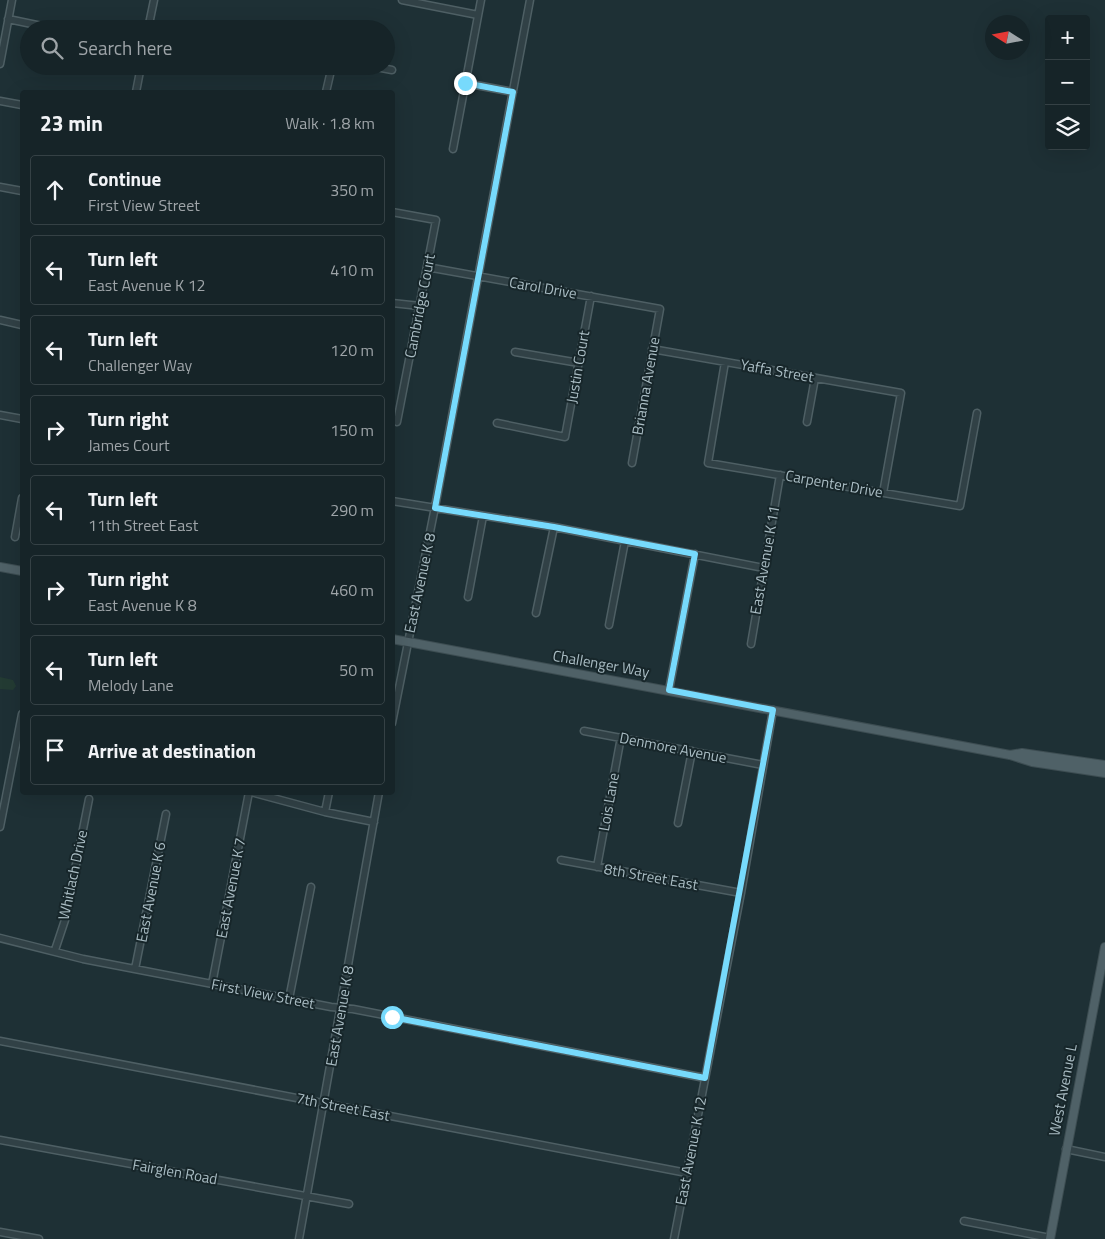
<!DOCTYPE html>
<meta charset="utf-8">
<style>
:root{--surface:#162428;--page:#233034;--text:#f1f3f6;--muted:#9ea4a8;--line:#354145}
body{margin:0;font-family:"Titillium Web",sans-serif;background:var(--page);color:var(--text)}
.controls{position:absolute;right:15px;top:15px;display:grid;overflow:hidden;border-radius:5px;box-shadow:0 5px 20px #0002}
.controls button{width:45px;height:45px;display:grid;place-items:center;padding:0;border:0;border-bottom:1px solid var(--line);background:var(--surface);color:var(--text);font:25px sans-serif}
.compass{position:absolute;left:985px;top:15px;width:45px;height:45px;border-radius:50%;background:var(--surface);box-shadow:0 5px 20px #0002;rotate:281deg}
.stop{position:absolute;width:15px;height:15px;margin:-11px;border:4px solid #77dafc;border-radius:50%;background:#fff}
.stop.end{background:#77dafc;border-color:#fff;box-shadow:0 1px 5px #0008}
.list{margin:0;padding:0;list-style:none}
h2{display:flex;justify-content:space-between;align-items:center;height:65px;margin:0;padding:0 20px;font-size:21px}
h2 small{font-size:16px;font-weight:400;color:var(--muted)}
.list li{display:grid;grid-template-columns:32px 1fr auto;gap:15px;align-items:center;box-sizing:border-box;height:70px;margin:0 10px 10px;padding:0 10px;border:1px solid var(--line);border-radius:5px}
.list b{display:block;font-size:19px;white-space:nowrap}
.list p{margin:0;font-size:16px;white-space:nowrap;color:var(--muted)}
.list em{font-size:16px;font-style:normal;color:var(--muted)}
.icon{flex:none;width:28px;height:28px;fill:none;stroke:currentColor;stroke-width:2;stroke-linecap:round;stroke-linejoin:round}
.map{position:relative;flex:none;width:1105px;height:1239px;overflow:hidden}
.search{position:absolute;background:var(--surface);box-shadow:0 5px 20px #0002;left:20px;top:20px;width:375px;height:55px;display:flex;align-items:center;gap:12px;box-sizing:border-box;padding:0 18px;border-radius:28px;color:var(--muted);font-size:19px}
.panel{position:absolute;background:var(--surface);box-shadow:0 5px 20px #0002;left:20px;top:90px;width:375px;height:705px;border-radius:5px}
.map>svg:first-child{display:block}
</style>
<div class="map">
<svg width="1105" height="1239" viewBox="0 0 1105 1239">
<rect width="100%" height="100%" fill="#1e3035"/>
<path fill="#233b33" d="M 0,677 L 13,680 L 16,686 L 13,690 L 0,689 Z"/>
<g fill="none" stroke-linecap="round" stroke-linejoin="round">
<g stroke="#4e5f64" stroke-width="9">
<path id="minor" d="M 402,0 L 478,15
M 8,19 L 56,29
M 148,29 L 154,0
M 0,64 L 12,0
M 371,66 L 392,70
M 465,83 L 513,92
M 136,92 L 141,66
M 326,92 L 332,66
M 0,101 L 22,105
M 453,149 L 481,0
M 0,187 L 22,191
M 392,212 L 436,220 L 397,422
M 427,267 L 660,309 L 632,463
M 392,303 L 420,306
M 0,320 L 22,325
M 652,349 L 901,393 L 883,493
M 515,352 L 579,363
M 725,362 L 708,463 L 960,506 L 977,413
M 0,415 L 22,419
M 807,422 L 815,378
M 497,423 L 565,437 L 591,296
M 392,501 L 554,527 L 764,568
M 15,537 L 22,498
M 468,597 L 483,516
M 536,613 L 554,527
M 609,625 L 625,541
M 751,644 L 780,475
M 669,690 L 695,554
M 392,723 L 435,507 L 530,0
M 584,731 L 763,765
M 251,792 L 325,812 L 374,822
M 325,812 L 329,792
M 678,823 L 692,751
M 0,827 L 22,714
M 561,860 L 741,893
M 597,867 L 621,737
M 0,938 L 83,959 L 331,1007 L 353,1009 L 705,1078
M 55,950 L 65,920 L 89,799
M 135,969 L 166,814
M 212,984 L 249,792
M 289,999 L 311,887
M 0,1041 L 687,1173
M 0,1140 L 349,1204
M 1066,1149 L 1105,1157
M 964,1221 L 1050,1238
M 0,1232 L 39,1239
M 299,1239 L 379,792
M 674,1239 L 741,893 L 773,710"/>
</g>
<g stroke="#3d4d52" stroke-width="10">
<path id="major" d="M 0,567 L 22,571
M 392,639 L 1010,755 L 1032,762 L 1105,773
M 1010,755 L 1022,753 L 1105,765
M 1050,1239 L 1105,947"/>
</g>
<use href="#minor" stroke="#314146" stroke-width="6"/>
<use href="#major" stroke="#4f6167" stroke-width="8"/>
</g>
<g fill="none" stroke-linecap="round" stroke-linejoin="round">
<path stroke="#77dafc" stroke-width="6" d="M 392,1017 L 705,1078 L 773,710 L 669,690 L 695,554 L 554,527 L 435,508 L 513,92 L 465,83"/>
</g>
<g text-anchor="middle" stroke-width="4" stroke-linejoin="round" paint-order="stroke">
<g font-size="15" fill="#aabdc4" stroke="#17262a">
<text transform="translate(543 288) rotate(10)" y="5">Carol Drive</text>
<text transform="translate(420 306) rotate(-79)" y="5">Cambridge Court</text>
<text transform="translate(578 367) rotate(-80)" y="5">Justin Court</text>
<text transform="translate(777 371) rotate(10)" y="5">Yaffa Street</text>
<text transform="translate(646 386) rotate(-80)" y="5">Brianna Avenue</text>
<text transform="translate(834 484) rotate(10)" y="5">Carpenter Drive</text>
<text transform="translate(765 560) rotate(-80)" y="5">East Avenue K 11</text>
<text transform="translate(420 583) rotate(-78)" y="5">East Avenue K 8</text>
<text transform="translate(601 664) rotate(10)" y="5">Challenger Way</text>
<text transform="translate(673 748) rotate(11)" y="5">Denmore Avenue</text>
<text transform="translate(609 802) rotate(-80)" y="5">Lois Lane</text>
<text transform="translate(73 875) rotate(-78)" y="5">Whitlach Drive</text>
<text transform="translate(651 877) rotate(10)" y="5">8th Street East</text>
<text transform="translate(231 888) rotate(-79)" y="5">East Avenue K 7</text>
<text transform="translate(151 892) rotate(-79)" y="5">East Avenue K 6</text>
<text transform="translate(263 994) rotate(11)" y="5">First View Street</text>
<text transform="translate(340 1016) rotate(-80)" y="5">East Avenue K 8</text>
<text transform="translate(1063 1090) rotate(-79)" y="5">West Avenue L</text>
<text transform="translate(343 1107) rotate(11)" y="5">7th Street East</text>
<text transform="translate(691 1151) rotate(-79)" y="5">East Avenue K 12</text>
<text transform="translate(175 1172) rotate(10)" y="5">Fairglen Road</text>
</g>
</g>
</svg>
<div class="controls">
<button>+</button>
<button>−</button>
<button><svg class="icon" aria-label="layers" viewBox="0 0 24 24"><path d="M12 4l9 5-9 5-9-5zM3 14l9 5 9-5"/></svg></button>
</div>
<svg class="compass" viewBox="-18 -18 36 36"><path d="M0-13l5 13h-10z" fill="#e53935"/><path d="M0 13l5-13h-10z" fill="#9ea4a8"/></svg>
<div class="stop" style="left:392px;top:1017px"></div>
<div class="stop end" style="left:465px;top:83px"></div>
<div class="search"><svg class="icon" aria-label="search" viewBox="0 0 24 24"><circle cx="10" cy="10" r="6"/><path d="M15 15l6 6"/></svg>Search here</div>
<section class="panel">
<h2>23 min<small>Walk · 1.8 km</small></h2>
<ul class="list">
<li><svg class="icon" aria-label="ahead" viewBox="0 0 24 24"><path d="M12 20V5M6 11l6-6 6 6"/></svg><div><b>Continue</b><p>First View Street</p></div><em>350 m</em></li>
<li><svg class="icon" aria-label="left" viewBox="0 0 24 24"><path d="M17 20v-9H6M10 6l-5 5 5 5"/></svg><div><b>Turn left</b><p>East Avenue K 12</p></div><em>410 m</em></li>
<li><svg class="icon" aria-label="left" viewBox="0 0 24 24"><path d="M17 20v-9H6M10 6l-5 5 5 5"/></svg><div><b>Turn left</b><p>Challenger Way</p></div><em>120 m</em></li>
<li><svg class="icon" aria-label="right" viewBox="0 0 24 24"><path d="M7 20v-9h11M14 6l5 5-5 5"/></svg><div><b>Turn right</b><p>James Court</p></div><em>150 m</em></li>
<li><svg class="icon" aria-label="left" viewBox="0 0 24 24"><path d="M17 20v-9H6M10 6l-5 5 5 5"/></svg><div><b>Turn left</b><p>11th Street East</p></div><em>290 m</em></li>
<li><svg class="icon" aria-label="right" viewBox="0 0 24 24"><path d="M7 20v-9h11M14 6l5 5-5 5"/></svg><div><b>Turn right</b><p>East Avenue K 8</p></div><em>460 m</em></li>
<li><svg class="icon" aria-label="left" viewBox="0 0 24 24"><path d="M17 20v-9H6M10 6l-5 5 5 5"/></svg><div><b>Turn left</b><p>Melody Lane</p></div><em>50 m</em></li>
<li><svg class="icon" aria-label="arrive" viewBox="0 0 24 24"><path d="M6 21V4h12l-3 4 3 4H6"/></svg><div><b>Arrive at destination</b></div></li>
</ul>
</section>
</div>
